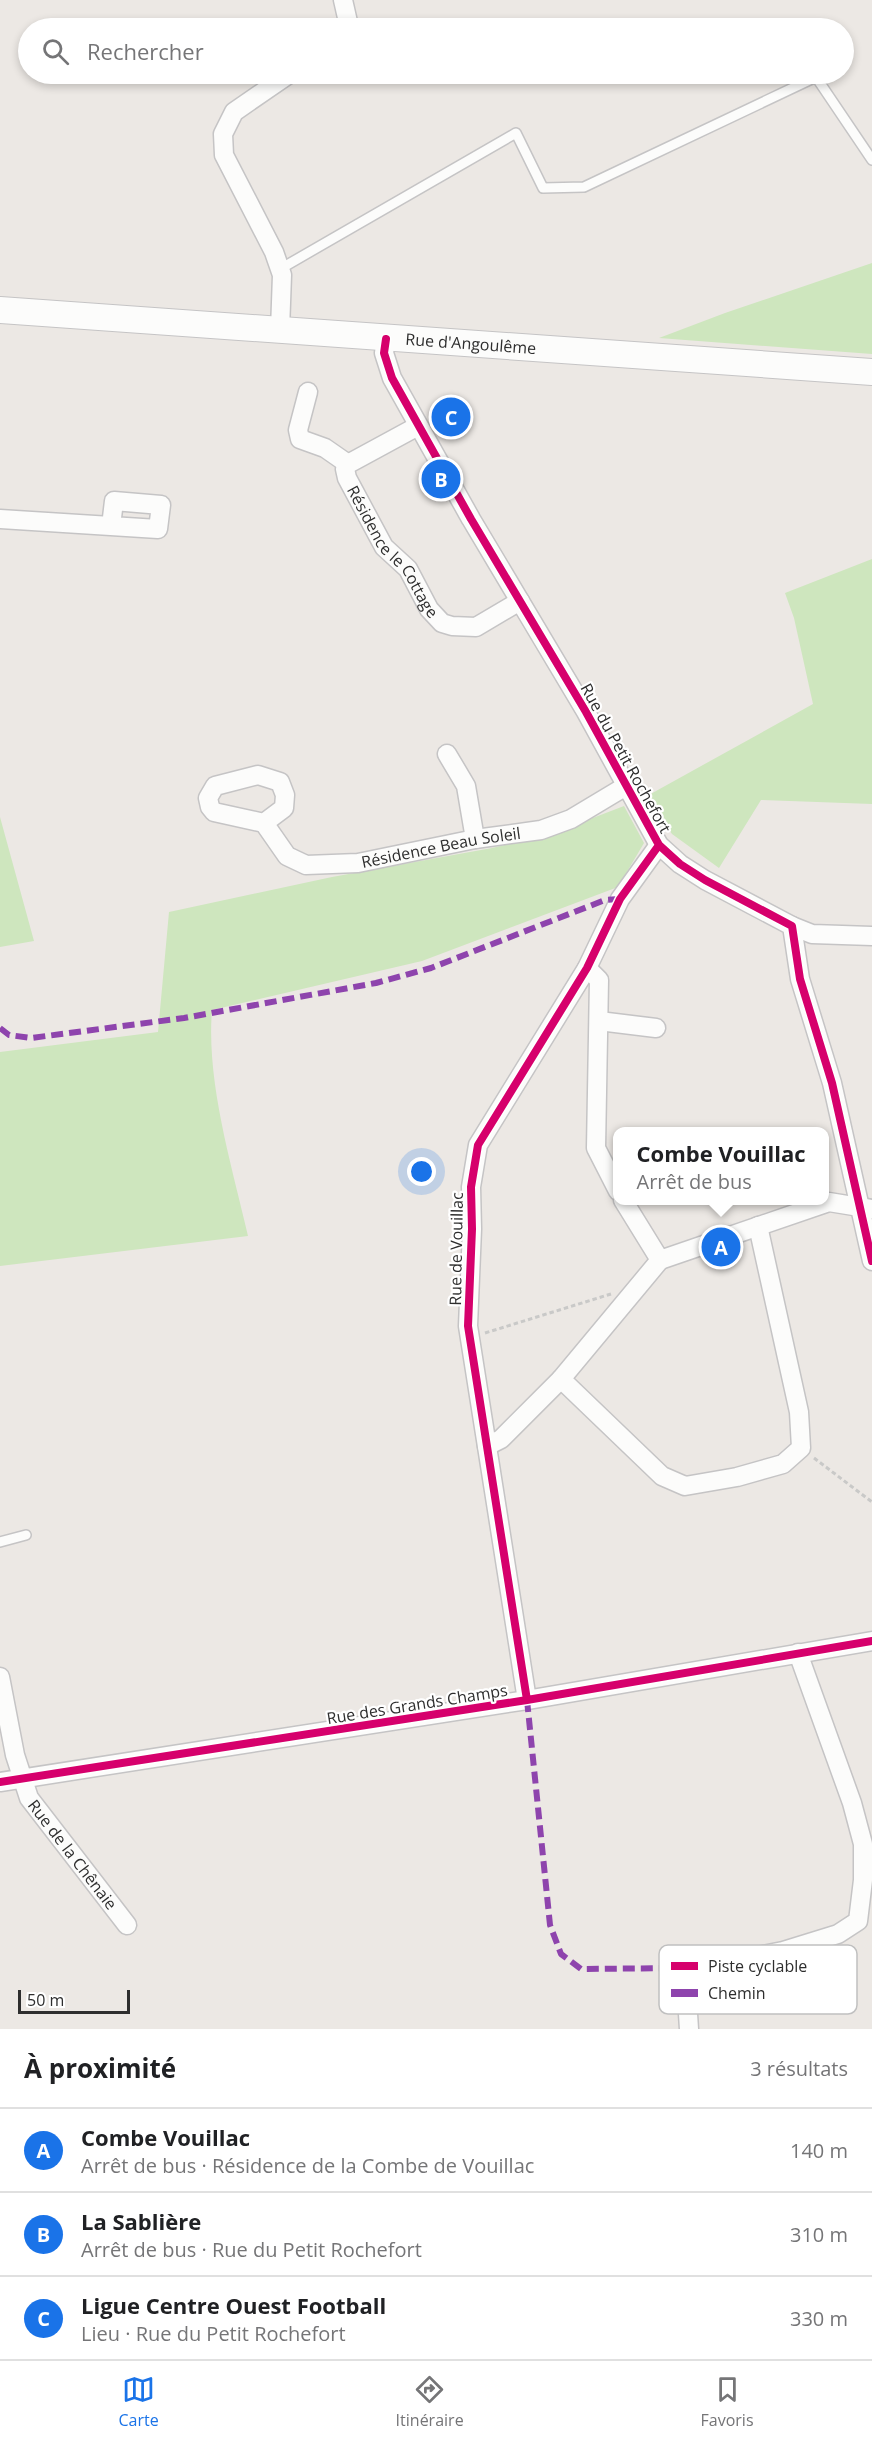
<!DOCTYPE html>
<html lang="fr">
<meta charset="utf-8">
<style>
:root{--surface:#fff;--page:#f6f6f6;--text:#202124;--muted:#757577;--line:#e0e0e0;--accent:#1a73e8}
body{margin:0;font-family:"Open Sans",sans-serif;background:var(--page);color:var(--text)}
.scale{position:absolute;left:18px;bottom:15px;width:112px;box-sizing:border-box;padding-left:6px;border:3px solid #2e2e2e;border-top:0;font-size:16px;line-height:21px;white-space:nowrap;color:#2e2e2e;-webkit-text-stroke:4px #fff;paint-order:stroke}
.you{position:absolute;left:422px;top:1172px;width:21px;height:21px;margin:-15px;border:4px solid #fff;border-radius:50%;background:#1a73e8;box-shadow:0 0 0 9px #1a73e833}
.badge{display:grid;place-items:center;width:39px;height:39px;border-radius:50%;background:var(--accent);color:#fff;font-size:20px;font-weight:700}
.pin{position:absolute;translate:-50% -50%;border:3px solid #fff;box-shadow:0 2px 6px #0006}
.popup{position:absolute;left:613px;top:1127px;width:216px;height:78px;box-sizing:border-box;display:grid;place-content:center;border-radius:12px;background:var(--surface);filter:drop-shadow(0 2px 4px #0005);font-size:20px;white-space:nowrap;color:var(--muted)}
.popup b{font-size:22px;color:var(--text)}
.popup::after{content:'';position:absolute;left:50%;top:100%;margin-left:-12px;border:12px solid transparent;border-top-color:var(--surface)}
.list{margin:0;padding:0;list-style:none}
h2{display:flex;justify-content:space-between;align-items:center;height:78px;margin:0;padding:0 24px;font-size:26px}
h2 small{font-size:20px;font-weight:400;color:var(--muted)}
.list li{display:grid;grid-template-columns:39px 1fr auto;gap:18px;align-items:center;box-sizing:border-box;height:84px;padding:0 24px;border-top:2px solid var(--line)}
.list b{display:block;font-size:22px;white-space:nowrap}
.list p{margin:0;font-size:20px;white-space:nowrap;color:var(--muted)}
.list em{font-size:20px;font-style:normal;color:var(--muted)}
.icon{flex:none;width:33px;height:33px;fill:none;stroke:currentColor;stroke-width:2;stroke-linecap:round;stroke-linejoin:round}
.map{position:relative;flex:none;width:872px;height:2029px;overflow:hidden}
.search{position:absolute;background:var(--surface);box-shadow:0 3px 9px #0003;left:18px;right:18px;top:18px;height:66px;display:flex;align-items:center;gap:15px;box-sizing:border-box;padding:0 21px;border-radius:33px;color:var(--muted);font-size:22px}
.sheet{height:330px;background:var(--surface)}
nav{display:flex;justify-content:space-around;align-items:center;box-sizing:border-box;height:84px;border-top:2px solid var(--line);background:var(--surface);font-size:16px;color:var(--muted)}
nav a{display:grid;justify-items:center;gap:3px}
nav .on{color:var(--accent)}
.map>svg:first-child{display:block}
</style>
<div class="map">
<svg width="872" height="2029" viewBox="0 0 872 2029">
<rect width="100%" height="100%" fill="#ece8e4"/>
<path fill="#cee6be" d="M 872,263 L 872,354 L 659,338 L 725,313 Z
M 872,559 L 872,804 L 761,800 L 719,868 L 672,834 L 647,796 L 813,704 L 794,618 L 785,593 Z
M 624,806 L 644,843 L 618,887 L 422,961 L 212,1010 C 206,1082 232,1166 248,1236 L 0,1266 L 0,1052 L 158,1032 L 169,912 L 332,877 L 492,848 L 551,834 Z
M 0,817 L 34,941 L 0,947 Z"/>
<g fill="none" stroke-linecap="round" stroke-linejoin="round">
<g stroke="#c5c4c5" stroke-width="12">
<path id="lane" d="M 280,269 L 516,133 L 543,188 L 584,187 L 816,77 L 872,160
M 0,1542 L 26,1535"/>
</g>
<g stroke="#c5c4c5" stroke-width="21">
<g id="street">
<path d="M 343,0 L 348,22 L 344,28"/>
<path d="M 280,330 L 282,275 L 274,252 L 224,155 L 223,134 L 234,112 L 289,74"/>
<path d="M 386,339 L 384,353 L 392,378 L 471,519 L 586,712 L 659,845 L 680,864 L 705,880 L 792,926 L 800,979 L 832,1083 L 872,1261"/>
<path d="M 308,392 L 298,430 L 300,439 L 325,448 L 348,464"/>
<path id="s1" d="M 418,426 L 348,464 L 345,469 L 347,478 L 384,547 L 408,569 L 429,609 L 442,623 L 452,626 L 476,627 L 520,601"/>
<path d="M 0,519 L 158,529 L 161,505 L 114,501 L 111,526"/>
<path d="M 447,754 L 466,786 L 475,839"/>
<path id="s2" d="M 264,823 L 284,808 L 285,795 L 280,782 L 258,775 L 215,786 L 208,798 L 210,807 L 214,812 L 264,823 L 287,856 L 306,865 L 358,863 L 475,839 L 541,830 L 571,819 L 626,786"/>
<path d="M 792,926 L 812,934 L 872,936"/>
<path d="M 587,968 L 599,980 L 596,1148 L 618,1191"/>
<path d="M 599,1021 L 656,1028"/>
<path d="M 623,1200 L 660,1260 L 829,1202 L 872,1209"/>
<path d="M 660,1260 L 561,1379 L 662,1476 L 685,1486 L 737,1477 L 783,1464 L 801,1448 L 799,1412 L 758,1226"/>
<path d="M 487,1446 L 501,1439 L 561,1379"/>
<path id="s3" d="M 0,1677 L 15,1755 L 29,1798 L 127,1925"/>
<path d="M 527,1700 L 468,1326 L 472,1229 L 471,1187 L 478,1145 L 587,968 L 620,899 L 659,845"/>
<path d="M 0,1782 L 527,1700 L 872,1641"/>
<path d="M 689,2029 L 685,1968 L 702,1967 L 783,1951 L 838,1934 L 858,1921 L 863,1880 L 863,1844 L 852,1803 L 798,1653"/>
</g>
</g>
<g stroke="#c5c4c5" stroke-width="28">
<g id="secondary">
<path id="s4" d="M 0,310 L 872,372"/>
</g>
</g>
<path stroke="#c9c9c8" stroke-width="3" stroke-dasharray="4.5 3" stroke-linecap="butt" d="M 485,1333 L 611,1294
M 814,1458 L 872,1502"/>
<use href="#lane" stroke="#fcfcfb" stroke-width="9"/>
<use href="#street" stroke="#fcfcfb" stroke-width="18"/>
<use href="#secondary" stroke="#fcfcfb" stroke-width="26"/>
<path stroke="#8e44ad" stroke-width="6" stroke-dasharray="12 6" stroke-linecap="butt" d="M 0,1028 L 9,1035 L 31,1038 L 184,1018 L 376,983 L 431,968 L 605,900 L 620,899
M 527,1700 L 550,1925 L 561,1954 L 581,1969 L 685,1968"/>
<g stroke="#fff" stroke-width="11">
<path id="cycleway" d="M 386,339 L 384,353 L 392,378 L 471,519 L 586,712 L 659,845 L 680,864 L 705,880 L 792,926 L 800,979 L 832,1083 L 872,1261
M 527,1700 L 468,1326 L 472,1229 L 471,1187 L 478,1145 L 587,968 L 620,899 L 659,845
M 0,1782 L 527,1700 L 872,1641"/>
</g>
<use href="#cycleway" stroke="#d6006c" stroke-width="8"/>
</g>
<g text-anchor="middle" stroke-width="4.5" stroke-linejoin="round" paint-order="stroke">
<g font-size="16" fill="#2e2e2e" stroke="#fff">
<text dy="6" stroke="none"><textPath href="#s4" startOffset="472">Rue d'Angoulême</textPath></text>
<text dy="6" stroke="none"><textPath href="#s1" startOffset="182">Résidence le Cottage</textPath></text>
<text transform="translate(626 758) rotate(61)" y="6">Rue du Petit Rochefort</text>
<text dy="6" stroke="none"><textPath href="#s2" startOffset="398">Résidence Beau Soleil</textPath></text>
<text transform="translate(456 1249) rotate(-89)" y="6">Rue de Vouillac</text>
<text transform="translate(417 1704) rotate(-9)" y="6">Rue des Grands Champs</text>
<text dy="6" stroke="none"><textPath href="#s3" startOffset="196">Rue de la Chênaie</textPath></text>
</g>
</g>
<rect x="659" y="1945" width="198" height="69" rx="9" fill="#fff" stroke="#c0c0c0" stroke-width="1.5"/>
<rect x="671" y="1962" width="27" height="8" fill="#d6006c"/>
<rect x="671" y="1989" width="27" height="8" fill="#8e44ad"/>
<g font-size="16" fill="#2e2e2e">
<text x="708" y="1972">Piste cyclable</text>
<text x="708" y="1999">Chemin</text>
</g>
</svg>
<div class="scale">50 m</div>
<div class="you"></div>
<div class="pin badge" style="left:721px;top:1247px">A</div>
<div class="popup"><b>Combe Vouillac</b>Arrêt de bus</div>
<div class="pin badge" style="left:441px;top:479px">B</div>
<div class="pin badge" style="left:451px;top:417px">C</div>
<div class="search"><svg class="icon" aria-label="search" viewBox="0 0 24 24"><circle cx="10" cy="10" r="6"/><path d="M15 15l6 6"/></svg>Rechercher</div>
</div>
<section class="sheet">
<h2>À proximité<small>3 résultats</small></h2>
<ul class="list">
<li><span class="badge">A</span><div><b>Combe Vouillac</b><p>Arrêt de bus · Résidence de la Combe de Vouillac</p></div><em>140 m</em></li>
<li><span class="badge">B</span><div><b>La Sablière</b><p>Arrêt de bus · Rue du Petit Rochefort</p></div><em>310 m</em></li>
<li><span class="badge">C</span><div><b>Ligue Centre Ouest Football</b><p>Lieu · Rue du Petit Rochefort</p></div><em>330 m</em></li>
</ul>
</section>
<nav>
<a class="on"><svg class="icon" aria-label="map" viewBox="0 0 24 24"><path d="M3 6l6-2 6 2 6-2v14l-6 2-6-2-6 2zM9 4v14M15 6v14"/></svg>Carte</a>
<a><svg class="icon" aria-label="directions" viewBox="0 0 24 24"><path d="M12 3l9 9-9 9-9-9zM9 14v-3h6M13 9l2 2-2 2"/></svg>Itinéraire</a>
<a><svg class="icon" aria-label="saved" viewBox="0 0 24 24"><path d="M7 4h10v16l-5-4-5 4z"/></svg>Favoris</a>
</nav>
